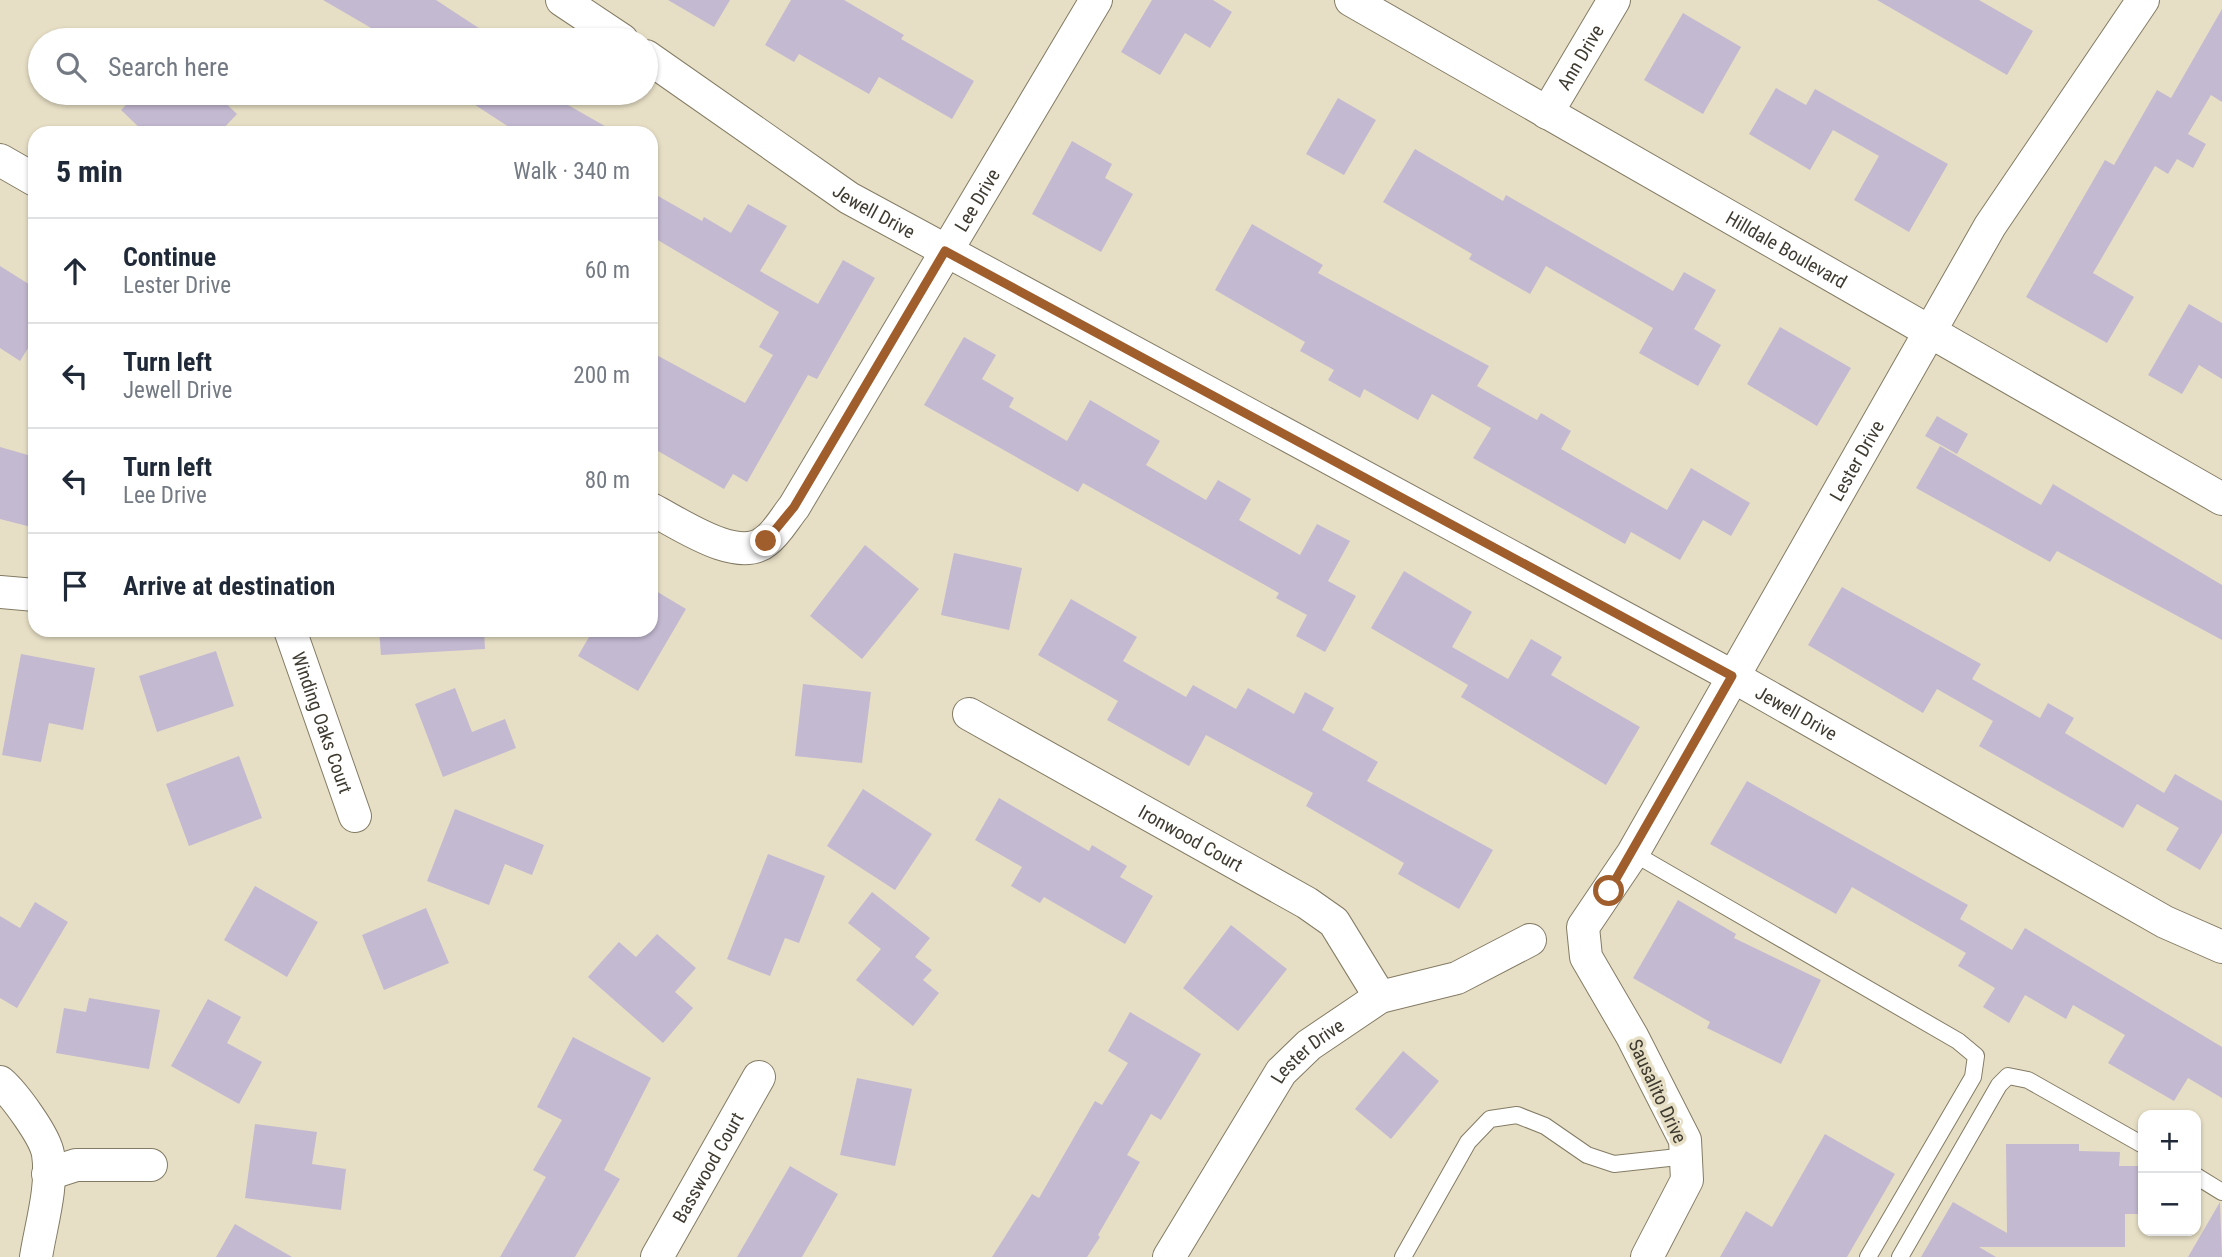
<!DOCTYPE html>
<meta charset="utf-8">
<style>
:root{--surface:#fff;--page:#f2f2f3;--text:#1f2937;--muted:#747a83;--line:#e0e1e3}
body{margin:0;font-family:"Roboto Condensed",sans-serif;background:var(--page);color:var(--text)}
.controls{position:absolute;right:21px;bottom:21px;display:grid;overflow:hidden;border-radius:14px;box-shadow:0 2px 5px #0004}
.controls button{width:63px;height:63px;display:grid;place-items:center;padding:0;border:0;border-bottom:2px solid var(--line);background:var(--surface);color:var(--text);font:35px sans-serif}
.stop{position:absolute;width:21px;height:21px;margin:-16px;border:5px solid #a05e2c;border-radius:50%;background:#fff}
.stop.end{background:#a05e2c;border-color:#fff;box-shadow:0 2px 7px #0008}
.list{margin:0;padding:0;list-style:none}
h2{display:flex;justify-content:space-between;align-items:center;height:91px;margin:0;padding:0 28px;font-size:30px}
h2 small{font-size:23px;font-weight:400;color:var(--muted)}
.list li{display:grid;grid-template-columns:46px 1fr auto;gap:21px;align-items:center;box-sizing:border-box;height:105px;padding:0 28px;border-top:2px solid var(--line)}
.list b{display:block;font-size:26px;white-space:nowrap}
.list p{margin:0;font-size:23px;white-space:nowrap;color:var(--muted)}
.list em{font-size:23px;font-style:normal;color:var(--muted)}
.icon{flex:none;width:38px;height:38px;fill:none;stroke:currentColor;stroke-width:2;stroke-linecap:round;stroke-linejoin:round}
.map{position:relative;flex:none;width:2222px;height:1257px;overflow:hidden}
.search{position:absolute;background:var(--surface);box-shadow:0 2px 5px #0004;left:28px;top:28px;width:630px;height:77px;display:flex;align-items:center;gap:18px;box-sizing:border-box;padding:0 24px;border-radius:38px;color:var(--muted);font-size:26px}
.panel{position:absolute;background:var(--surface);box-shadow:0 2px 5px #0004;left:28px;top:126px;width:630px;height:511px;border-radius:21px}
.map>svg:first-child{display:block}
</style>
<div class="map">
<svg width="2222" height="1257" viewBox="0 0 2222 1257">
<rect width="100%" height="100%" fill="#e7dfc5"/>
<path fill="#c3b9d1" d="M 323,0 L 436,0 L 497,40 L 373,40 L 378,32 Z
M 668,0 L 730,0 L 714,27 Z
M 791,0 L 844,0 L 904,35 L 901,39 L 974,81 L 952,119 L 879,77 L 869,94 L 799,54 L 794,62 L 765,45 Z
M 1152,0 L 1213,0 L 1232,12 L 1210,48 L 1185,33 L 1160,75 L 1121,52 Z
M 1877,0 L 1979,0 L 2033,31 L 2007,75 Z
M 2222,9 L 2222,102 L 2211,95 L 2188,134 L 2206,144 L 2193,168 L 2177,159 L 2168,174 L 2155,166 L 2093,273 L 2134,297 L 2107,343 L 2026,297 L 2105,160 L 2114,165 L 2157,90 L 2171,98 Z
M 1683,13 L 1741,47 L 1703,114 L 1644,80 Z
M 1776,88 L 1806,105 L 1815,89 L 1948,164 L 1909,232 L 1854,200 L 1879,156 L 1833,130 L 1810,170 L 1749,134 Z
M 138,93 L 215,93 L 237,114 L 219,133 L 145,133 L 121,110 Z
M 457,93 L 547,93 L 617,133 L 518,133 Z
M 1338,98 L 1376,120 L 1344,175 L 1306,154 Z
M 1072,141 L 1112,164 L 1105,178 L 1133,194 L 1101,252 L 1032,214 Z
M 1415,149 L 1503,201 L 1506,195 L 1673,291 L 1684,272 L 1716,290 L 1694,329 L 1721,345 L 1698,386 L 1639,353 L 1653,328 L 1546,266 L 1530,294 L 1469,259 L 1472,254 L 1383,202 Z
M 651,192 L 702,221 L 704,217 L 731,233 L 748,204 L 787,226 L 760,271 L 818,304 L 843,260 L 875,278 L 817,379 L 808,375 L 747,482 L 733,474 L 724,489 L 651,447 L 651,352 L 745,403 L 773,355 L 759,347 L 779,312 L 651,236 Z
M 1252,224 L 1323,265 L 1318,273 L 1489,366 L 1477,386 L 1537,420 L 1541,413 L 1571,431 L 1561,449 L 1667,510 L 1691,468 L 1750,503 L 1731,536 L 1703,520 L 1680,560 L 1631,532 L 1625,544 L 1473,458 L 1491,428 L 1432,394 L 1418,420 L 1364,389 L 1360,398 L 1328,380 L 1334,370 L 1300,351 L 1305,342 L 1215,290 Z
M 0,266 L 35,288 L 35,337 L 20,361 L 0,348 Z
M 2189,304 L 2222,323 L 2222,379 L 2199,365 L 2182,394 L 2148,375 Z
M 1780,327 L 1851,368 L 1817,426 L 1747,384 Z
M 964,337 L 996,355 L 982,379 L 1014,398 L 1009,407 L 1067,441 L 1090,400 L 1160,441 L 1146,465 L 1206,500 L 1218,480 L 1251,499 L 1239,520 L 1300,555 L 1317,524 L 1350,541 L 1328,581 L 1356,596 L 1325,652 L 1296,636 L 1307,615 L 1276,598 L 1279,593 L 1083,483 L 1078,492 L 924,405 Z
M 1937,416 L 1968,434 L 1957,454 L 1925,436 Z
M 1940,446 L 2041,505 L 2053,484 L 2222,585 L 2222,640 L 2057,551 L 2050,562 L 1916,488 Z
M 0,447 L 35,457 L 35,528 L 0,519 Z
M 865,545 L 919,589 L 862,659 L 810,616 Z
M 954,553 L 1022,568 L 1009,630 L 941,615 Z
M 1404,571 L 1472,612 L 1452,647 L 1508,679 L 1531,639 L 1562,657 L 1551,675 L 1640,727 L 1606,785 L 1461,697 L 1468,685 L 1371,628 Z
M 1842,587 L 1981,664 L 1972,679 L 2040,718 L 2048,703 L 2074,718 L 2065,733 L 2164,793 L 2175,774 L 2222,801 L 2222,833 L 2200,870 L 2166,850 L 2179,828 L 2137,804 L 2123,828 L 1979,746 L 1993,721 L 1937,689 L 1923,713 L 1808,645 Z
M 651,588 L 686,609 L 638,691 L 578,656 L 593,630 L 651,630 Z
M 1071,599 L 1137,637 L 1123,661 L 1186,697 L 1193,685 L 1236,709 L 1248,688 L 1294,714 L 1305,692 L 1334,708 L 1322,730 L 1378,762 L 1367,781 L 1493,850 L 1459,909 L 1398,874 L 1404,863 L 1306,806 L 1313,793 L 1206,735 L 1189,766 L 1107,720 L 1118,701 L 1038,655 Z
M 379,630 L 484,630 L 485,649 L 381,655 Z
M 216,651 L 234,706 L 157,732 L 139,676 Z
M 21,654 L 95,668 L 83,730 L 49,723 L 41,762 L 2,755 Z
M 803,684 L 871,692 L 862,763 L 795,756 Z
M 455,688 L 472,732 L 505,719 L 516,748 L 443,777 L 415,704 Z
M 239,756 L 262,818 L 189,846 L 166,784 Z
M 1747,781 L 1968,905 L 1960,919 L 2012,950 L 2025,928 L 2222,1047 L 2222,1098 L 2188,1078 L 2174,1101 L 2108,1063 L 2125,1035 L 2073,1005 L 2066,1019 L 2025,995 L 2009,1023 L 1983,1007 L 1995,988 L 1958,966 L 1966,953 L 1852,887 L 1836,914 L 1710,844 Z
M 863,789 L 932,834 L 895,890 L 827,846 Z
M 999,798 L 1089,851 L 1092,845 L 1127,866 L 1120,877 L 1153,896 L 1125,944 L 1044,897 L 1040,903 L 1011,886 L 1022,867 L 975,840 Z
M 455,809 L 544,845 L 532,875 L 505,864 L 489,905 L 427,881 Z
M 768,854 L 825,876 L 799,943 L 785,938 L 770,976 L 727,959 Z
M 255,886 L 318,922 L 287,977 L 224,940 Z
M 872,892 L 930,938 L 915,957 L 932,970 L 923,980 L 939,993 L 913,1026 L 856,980 L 881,949 L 848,923 Z
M 1678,900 L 1736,934 L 1734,938 L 1821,980 L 1781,1064 L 1707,1028 L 1710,1022 L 1633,978 Z
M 35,902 L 68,922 L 17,1008 L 0,998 L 0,916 L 20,928 Z
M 426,908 L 449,963 L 384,990 L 362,935 Z
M 1231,925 L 1287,969 L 1238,1031 L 1183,988 Z
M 657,934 L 696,968 L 675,992 L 693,1008 L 663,1043 L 588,977 L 619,942 L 636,957 Z
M 89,998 L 160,1010 L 149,1069 L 56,1053 L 64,1008 L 86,1012 Z
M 208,999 L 241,1017 L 227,1043 L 262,1062 L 239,1104 L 171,1066 Z
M 1130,1012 L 1201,1054 L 1161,1120 L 1151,1114 L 1127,1155 L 1140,1162 L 1098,1235 L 1100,1237 L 1087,1257 L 992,1257 L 1032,1194 L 1039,1198 L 1095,1101 L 1102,1105 L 1128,1063 L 1108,1051 Z
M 573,1037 L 651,1078 L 604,1170 L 620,1179 L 575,1257 L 500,1257 L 546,1177 L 533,1170 L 562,1120 L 537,1107 Z
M 1403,1051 L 1439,1081 L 1391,1139 L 1355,1109 Z
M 857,1078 L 912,1089 L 895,1166 L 840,1155 Z
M 255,1124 L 317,1132 L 312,1164 L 346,1169 L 341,1210 L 245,1198 Z
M 1825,1134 L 1895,1174 L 1847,1257 L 1720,1257 L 1746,1211 L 1772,1227 Z
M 2006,1144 L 2079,1144 L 2079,1151 L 2120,1152 L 2119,1166 L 2143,1166 L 2143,1214 L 2125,1214 L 2125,1247 L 1979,1247 L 1996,1257 L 1921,1257 L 1953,1202 L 2007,1233 Z
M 790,1166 L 838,1194 L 802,1257 L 737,1257 Z
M 2220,1202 L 2222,1257 L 2188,1257 Z
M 235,1224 L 292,1257 L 216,1257 Z"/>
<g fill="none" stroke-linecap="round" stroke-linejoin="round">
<g stroke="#837b64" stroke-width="18">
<path id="service" d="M 1633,853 L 1958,1041 L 1976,1056 L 1973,1077 L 1868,1257
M 2196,1176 L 2222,1192
M 1403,1257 L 1468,1142 L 1490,1119 L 1517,1115 L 1545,1126 L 1587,1155 L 1614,1164 L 1687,1156
M 1900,1257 L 1999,1085 L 2008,1076 L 2028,1080 L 2143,1145"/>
</g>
<g stroke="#837b64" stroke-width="34">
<g id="minor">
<path d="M 562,0 L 622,40"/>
<path id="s1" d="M 1351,0 L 2222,499"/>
<path id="s2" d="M 646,56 L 849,198 L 1732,676 L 2165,922 L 2222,947"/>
<path id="s3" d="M 1547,113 L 1614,0"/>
<path d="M 0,160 L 35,180"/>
<path id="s4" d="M 651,509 C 679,523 738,565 766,541 C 777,533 785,518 794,507 L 1096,0"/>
<path d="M 0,592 L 35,595"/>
<path id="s5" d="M 290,630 L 355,816"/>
<path id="s6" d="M 969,714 L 1307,903 L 1334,922 L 1380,997"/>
<path d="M 0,1082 C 14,1094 45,1136 48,1154 C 53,1187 41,1225 36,1257"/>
<path d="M 48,1174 L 76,1165 L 151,1165"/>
<path id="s7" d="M 657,1257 L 759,1077"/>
<path id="s8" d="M 1169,1257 L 1281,1072 L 1309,1045 L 1380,997 L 1457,978 L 1530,940"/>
<path id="s9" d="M 1647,1257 L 1687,1180 L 1685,1140 L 1632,1036 L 1586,957 L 1583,927 L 1633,853 L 1990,226 L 2143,0"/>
</g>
</g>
<use href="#service" stroke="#fff" stroke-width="16"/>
<use href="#minor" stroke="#fff" stroke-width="32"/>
</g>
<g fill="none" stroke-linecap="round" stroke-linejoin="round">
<path stroke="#a05e2c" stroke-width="9" d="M 766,541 L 794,507 L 945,251 L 1732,676 L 1609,891"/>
</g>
<g text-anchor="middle" stroke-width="7" stroke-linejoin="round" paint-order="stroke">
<g font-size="19" fill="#3f3b31" stroke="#e7dfc5">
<text dy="7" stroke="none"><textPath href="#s3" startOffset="65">Ann Drive</textPath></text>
<text dy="7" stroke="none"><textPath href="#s4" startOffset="527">Lee Drive</textPath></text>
<text dy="7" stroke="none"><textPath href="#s2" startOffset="276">Jewell Drive</textPath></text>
<text dy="7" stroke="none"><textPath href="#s1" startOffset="502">Hilldale Boulevard</textPath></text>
<text dy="7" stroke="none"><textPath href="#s9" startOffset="906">Lester Drive</textPath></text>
<text dy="7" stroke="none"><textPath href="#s2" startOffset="1326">Jewell Drive</textPath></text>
<text dy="7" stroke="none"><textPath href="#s5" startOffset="98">Winding Oaks Court</textPath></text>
<text dy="7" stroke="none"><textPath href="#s6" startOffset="254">Ironwood Court</textPath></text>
<text dy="7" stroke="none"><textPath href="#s8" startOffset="250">Lester Drive</textPath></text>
<text transform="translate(1658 1091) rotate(65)" y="7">Sausalito Drive</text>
<text dy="7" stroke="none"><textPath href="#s7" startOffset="103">Basswood Court</textPath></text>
</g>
</g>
</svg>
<div class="controls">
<button>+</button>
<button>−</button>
</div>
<div class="stop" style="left:1609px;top:891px"></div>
<div class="stop end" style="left:766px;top:541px"></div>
<div class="search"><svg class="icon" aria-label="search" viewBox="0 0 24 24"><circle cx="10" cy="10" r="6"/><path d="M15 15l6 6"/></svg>Search here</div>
<section class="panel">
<h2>5 min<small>Walk · 340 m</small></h2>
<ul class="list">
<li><svg class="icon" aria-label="ahead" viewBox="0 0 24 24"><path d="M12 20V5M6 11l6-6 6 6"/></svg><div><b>Continue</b><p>Lester Drive</p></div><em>60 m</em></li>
<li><svg class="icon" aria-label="left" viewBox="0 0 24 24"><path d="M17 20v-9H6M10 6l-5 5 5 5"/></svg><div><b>Turn left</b><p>Jewell Drive</p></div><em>200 m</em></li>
<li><svg class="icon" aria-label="left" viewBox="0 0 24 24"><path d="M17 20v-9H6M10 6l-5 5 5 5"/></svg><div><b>Turn left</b><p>Lee Drive</p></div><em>80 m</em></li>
<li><svg class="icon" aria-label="arrive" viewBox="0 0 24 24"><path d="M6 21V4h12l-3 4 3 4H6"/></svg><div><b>Arrive at destination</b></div></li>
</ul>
</section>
</div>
